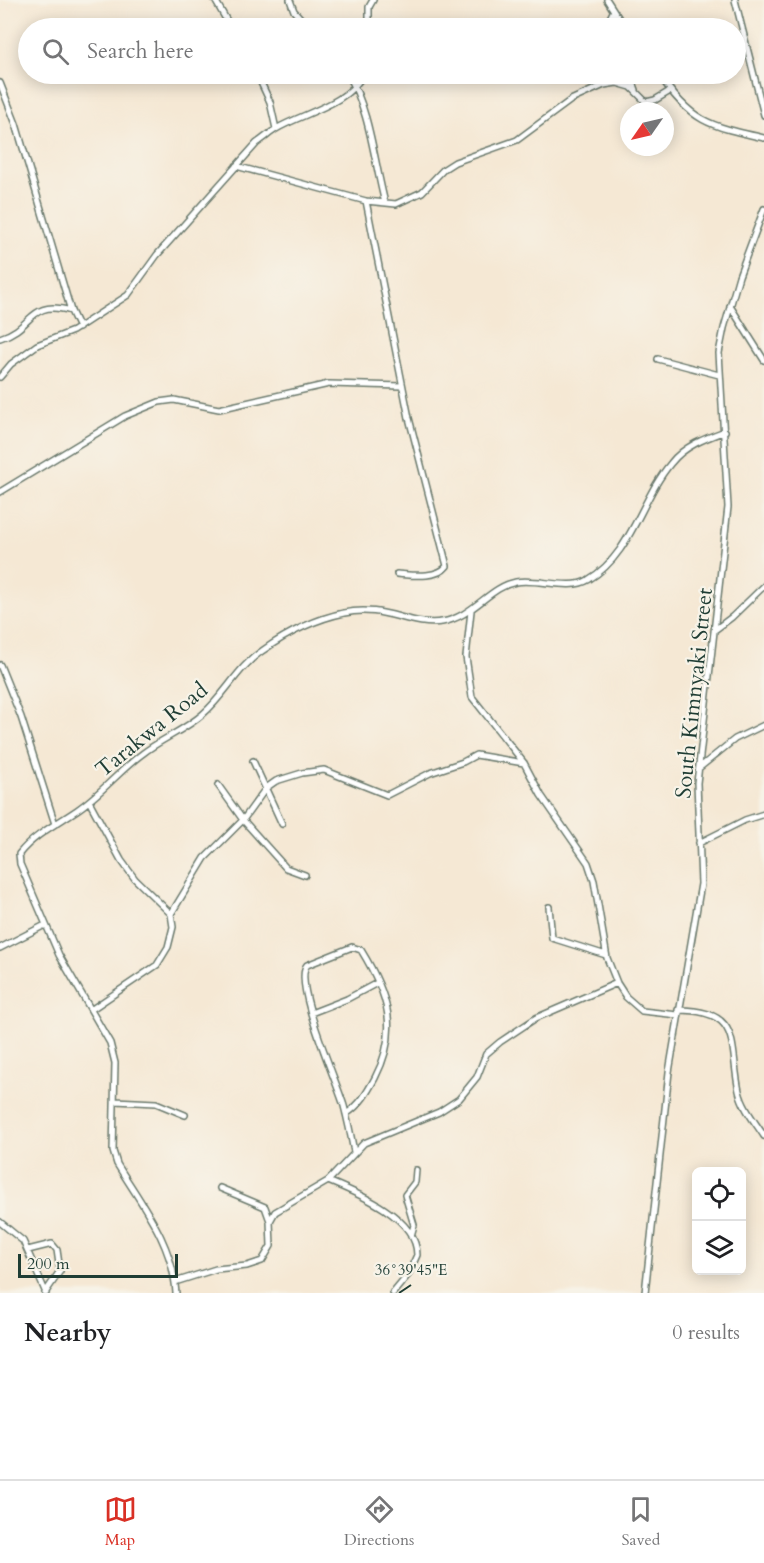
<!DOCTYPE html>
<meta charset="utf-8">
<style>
:root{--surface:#fff;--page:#f6f6f6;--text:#202124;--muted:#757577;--line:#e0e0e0;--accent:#d93025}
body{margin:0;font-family:Cardo,serif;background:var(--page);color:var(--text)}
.controls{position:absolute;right:18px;bottom:18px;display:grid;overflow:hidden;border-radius:9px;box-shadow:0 3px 15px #0003}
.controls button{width:54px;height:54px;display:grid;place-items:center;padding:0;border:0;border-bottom:2px solid var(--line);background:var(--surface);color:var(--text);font:30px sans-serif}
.compass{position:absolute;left:620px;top:102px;width:54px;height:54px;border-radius:50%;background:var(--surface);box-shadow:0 3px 15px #0003;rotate:236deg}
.scale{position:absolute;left:18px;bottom:15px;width:160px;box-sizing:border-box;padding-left:6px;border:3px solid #1f3d34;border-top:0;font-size:16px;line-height:21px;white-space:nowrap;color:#1f3d34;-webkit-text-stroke:4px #f7f3e8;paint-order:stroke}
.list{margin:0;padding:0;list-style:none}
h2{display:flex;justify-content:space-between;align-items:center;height:78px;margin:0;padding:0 24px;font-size:26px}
h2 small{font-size:20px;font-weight:400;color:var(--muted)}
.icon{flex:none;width:33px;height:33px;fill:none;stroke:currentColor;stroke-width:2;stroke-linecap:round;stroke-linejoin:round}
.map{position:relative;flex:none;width:764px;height:1293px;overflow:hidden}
.search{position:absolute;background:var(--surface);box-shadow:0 3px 15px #0003;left:18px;right:18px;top:18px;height:66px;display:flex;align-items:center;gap:15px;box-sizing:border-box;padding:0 21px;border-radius:33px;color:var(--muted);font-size:22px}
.sheet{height:186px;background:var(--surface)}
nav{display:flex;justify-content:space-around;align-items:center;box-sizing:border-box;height:84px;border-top:2px solid var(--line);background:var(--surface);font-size:16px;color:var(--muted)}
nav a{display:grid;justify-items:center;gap:3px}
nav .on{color:var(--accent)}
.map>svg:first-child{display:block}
</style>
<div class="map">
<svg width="764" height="1293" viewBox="0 0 764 1293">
<rect width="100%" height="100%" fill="#f7f3e8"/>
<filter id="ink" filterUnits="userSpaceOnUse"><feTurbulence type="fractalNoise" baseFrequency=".0167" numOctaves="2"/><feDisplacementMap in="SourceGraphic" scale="12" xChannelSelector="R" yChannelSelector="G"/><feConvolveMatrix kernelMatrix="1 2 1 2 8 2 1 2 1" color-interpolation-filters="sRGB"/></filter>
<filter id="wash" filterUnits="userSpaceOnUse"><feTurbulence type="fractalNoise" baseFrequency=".008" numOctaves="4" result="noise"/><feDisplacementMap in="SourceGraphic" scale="24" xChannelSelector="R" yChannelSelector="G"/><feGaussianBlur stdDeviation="1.35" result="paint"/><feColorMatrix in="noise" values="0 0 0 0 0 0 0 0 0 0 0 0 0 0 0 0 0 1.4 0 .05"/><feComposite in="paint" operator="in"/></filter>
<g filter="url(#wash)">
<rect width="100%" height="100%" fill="#f5e8d4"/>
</g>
<g filter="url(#ink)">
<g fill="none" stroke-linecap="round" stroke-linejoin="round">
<g stroke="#6a796c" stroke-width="8">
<path id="minor" d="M 215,0 L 231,28
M 290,0 L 294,11 L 309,28
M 607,0 L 625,28
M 735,0 L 764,115
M 369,28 L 369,7 L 373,0
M 610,28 L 608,22 L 613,12
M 257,74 L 270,102 L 276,129
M 348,74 C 370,111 374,161 385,203
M 630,74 L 636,90
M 659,74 C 690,122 710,126 764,138
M 0,83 L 16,124 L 71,311 L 79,328
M 236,166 L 366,201 L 396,204 L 422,192 L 444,169 L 455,162 L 517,140 L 571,100 L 604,85 L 617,83 L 631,87 L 646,102 L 655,100 L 670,91
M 366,201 L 409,418 L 447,566 C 437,579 411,575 397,574
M 730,306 L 764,360
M 0,338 C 35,327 28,299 71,311
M 658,359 L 719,375
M 0,377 L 11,364 L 37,345 L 73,331 L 128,295 L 157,255 L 257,143 C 263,139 270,133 276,129 C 303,113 349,104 363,74
M 0,492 L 125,416 L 159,402 L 174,400 L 219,409 L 329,384 L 402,386
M 471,611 L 466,657 L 472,697 L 524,763 L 541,795 L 588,863 L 594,881 L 607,958 L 617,983 L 626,997 L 642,1011 L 678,1015
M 716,629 L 732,617 L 764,586
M 0,665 L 21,717 L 55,824
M 253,761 L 282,824
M 699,768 L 735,739 L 764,725
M 218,785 L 243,820 L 286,868 L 305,875
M 89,801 L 121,860 L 135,879 L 171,914 L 173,927 L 168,947 L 157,965 L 92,1009
M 699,843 L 745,820 L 764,814
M 549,907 L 552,938 L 606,955
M 171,914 L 205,858 L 243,820 L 266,788 L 276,781 L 302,773 L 324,770 L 387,795 L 430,773 L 463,762 L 476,755 L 524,763
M 0,948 L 45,925
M 678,1010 C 743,1010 729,1044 739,1091 C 743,1108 755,1122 764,1136
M 311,1013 L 347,999 L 377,983
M 115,1101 L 156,1103 L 185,1115
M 346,1114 C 360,1105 367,1093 375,1078 C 400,1030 388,994 361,950 L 352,947 L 307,965 C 292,982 337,1082 344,1106 C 348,1121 351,1136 354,1152
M 328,1181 C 357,1193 417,1217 417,1255 L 408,1275 L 393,1293
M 220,1188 L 265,1207 L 270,1221
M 0,1222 L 23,1241 L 46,1293
M 411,1236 L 414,1225 L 405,1195 L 415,1182 L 416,1170
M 28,1250 L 52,1244 L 57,1250 L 60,1271 L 45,1293
M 175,1282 L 216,1269 L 247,1266 L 262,1261 L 271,1246 L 270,1221 L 275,1212 L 328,1181 L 364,1143 L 439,1112 L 459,1099 L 477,1077 L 486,1054 L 500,1042 L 536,1018 L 617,983
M 176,1293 C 173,1243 142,1205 117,1164 L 113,1151 L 115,1063 L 110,1043 L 59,955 L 20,864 L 19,854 C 34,835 58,823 77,810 C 101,794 119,771 142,754 C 161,739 185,730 203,714 C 225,695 238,667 262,651 C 286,634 315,619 344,613 C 384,604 410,627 442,622 C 473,617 489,587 516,582 C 537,578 571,591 588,580 C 632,554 640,500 671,463 C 684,446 706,438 725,431
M 645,1293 L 669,1072 L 701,884 L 697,783 L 728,507 L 719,353 L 724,328 L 739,276 L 764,209"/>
</g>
<use href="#minor" stroke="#fff" stroke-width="5"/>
</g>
</g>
<path fill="none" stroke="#1f3d34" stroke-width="2" d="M 399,1293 L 411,1285"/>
<g text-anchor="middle" stroke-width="4.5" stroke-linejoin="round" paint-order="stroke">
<g font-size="22" fill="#1f3d34" stroke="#f7f3e8">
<text transform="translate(693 693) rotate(-84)" y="8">South Kimnyaki Street</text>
<text transform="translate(151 729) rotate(-39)" y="8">Tarakwa Road</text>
</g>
</g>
<g font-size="15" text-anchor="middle" fill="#1f3d34" stroke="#f7f3e8" stroke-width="4.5" stroke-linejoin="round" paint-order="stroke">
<text x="411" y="1275">36°39'45"E</text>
</g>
</svg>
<div class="controls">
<button><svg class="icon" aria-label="locate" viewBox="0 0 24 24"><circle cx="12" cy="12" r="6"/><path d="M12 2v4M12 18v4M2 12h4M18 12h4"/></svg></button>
<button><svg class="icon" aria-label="layers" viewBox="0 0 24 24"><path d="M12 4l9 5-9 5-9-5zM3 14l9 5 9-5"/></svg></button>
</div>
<svg class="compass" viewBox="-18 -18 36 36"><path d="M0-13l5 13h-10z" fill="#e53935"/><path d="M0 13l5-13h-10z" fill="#757577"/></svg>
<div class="scale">200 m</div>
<div class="search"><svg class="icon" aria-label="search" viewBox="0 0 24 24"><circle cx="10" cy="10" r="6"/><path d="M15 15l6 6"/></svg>Search here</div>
</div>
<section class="sheet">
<h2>Nearby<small>0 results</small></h2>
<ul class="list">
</ul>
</section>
<nav>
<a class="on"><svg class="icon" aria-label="map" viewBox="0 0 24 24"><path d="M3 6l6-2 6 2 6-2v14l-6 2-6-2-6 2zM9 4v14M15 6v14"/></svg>Map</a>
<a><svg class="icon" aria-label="directions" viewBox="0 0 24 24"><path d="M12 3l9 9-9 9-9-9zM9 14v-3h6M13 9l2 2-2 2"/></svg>Directions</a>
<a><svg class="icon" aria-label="saved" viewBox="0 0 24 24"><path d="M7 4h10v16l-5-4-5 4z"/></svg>Saved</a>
</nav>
